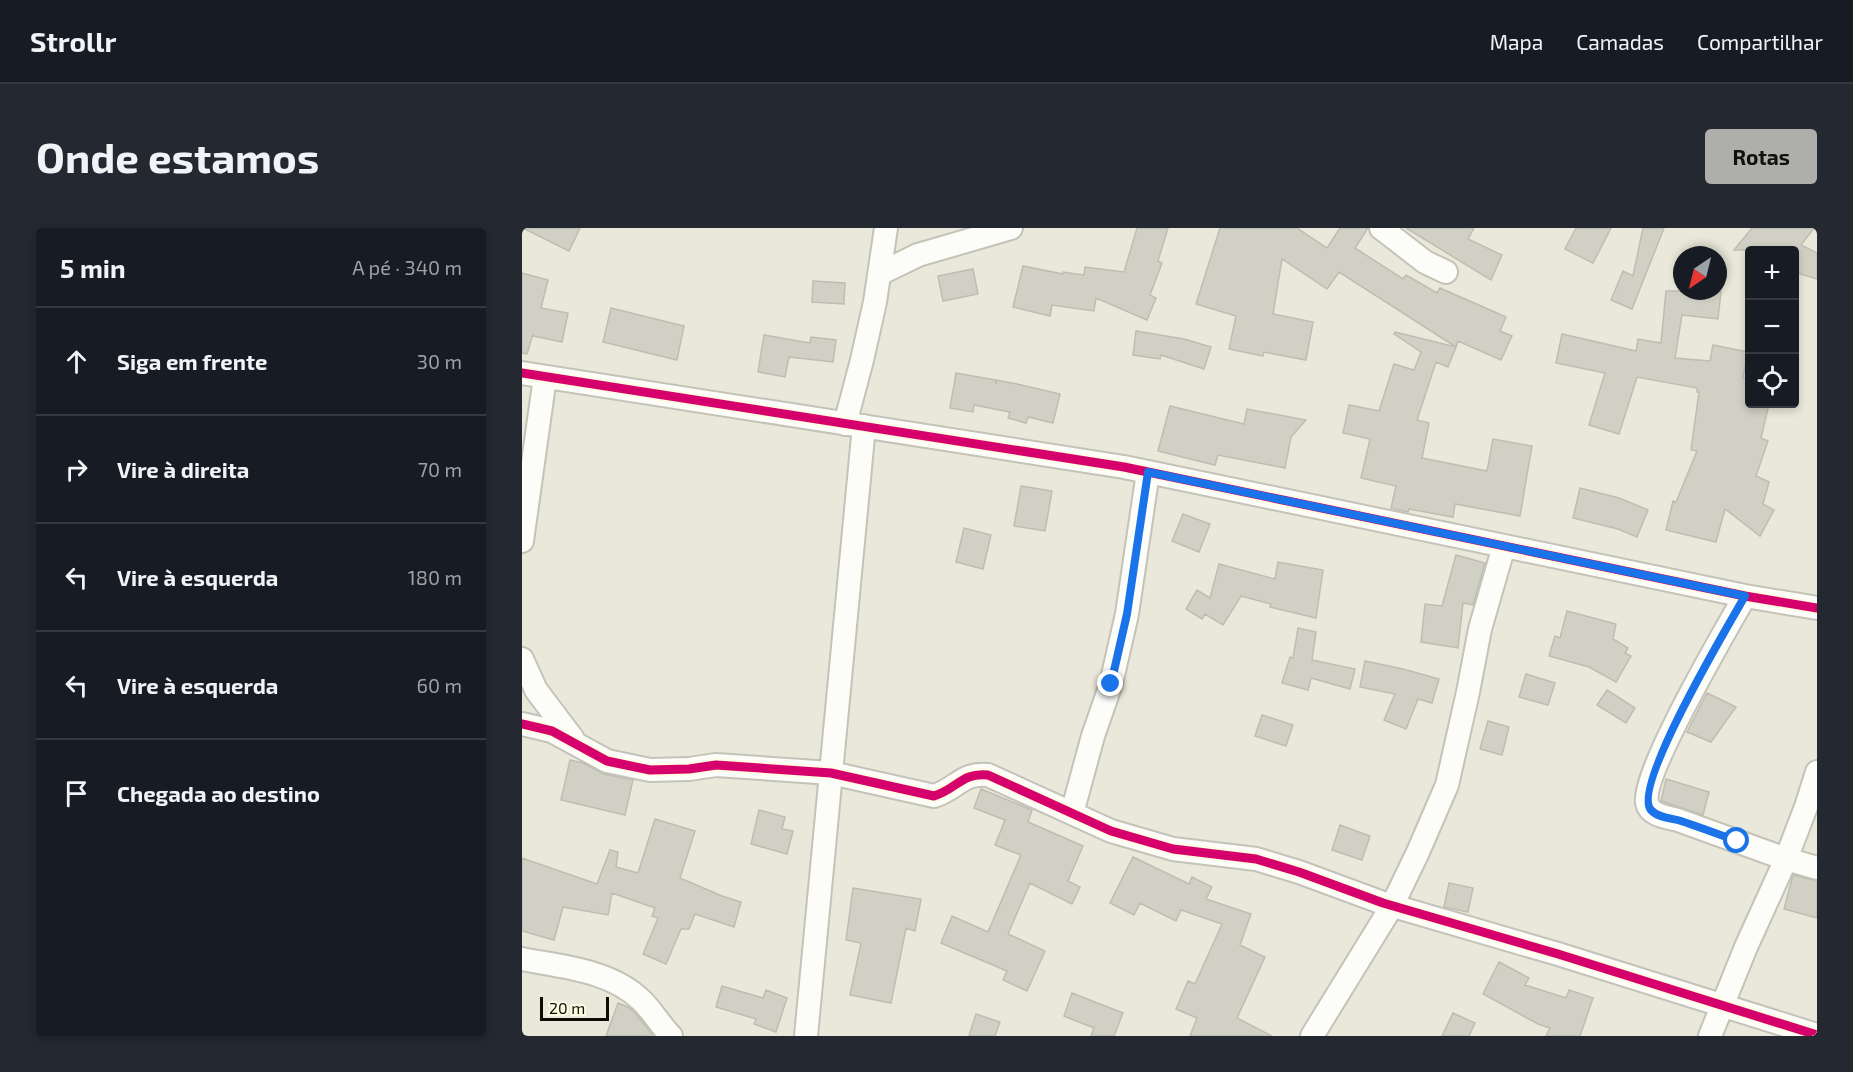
<!DOCTYPE html>
<html lang="pt">
<meta charset="utf-8">
<style>
:root{--surface:#171b24;--page:#242831;--text:#f1f3f6;--muted:#9ea1a6;--line:#363941;--accent:#aeaeab}
body{margin:0;font-family:"Exo 2",sans-serif;background:var(--page);color:var(--text)}
.controls{position:absolute;right:18px;top:18px;display:grid;overflow:hidden;border-radius:6px;box-shadow:0 3px 9px #0003}
.controls button{width:54px;height:54px;display:grid;place-items:center;padding:0;border:0;border-bottom:2px solid var(--line);background:var(--surface);color:var(--text);font:30px sans-serif}
.compass{position:absolute;left:1151px;top:18px;width:54px;height:54px;border-radius:50%;background:var(--surface);box-shadow:0 3px 9px #0003;rotate:215deg}
.scale{position:absolute;left:18px;bottom:15px;width:69px;box-sizing:border-box;padding-left:6px;border:3px solid #0e0d05;border-top:0;font-size:16px;line-height:21px;white-space:nowrap;color:#0e0d05;-webkit-text-stroke:4px #fdfbe1;paint-order:stroke}
.stop{position:absolute;width:18px;height:18px;margin:-14px;border:4px solid #1a73e8;border-radius:50%;background:#fff}
.stop.end{background:#1a73e8;border-color:#fff;box-shadow:0 2px 6px #0008}
.list{margin:0;padding:0;list-style:none}
h2{display:flex;justify-content:space-between;align-items:center;height:78px;margin:0;padding:0 24px;font-size:26px}
h2 small{font-size:20px;font-weight:400;color:var(--muted)}
.list li{display:grid;grid-template-columns:39px 1fr auto;gap:18px;align-items:center;box-sizing:border-box;height:108px;padding:0 24px;border-top:2px solid var(--line)}
.list b{display:block;font-size:22px;white-space:nowrap}
.list em{font-size:20px;font-style:normal;color:var(--muted)}
.icon{flex:none;width:33px;height:33px;fill:none;stroke:currentColor;stroke-width:2;stroke-linecap:round;stroke-linejoin:round}
.map{position:relative;flex:none;width:1295px;height:808px;overflow:hidden;border-radius:6px}
header{display:flex;align-items:center;gap:36px;box-sizing:border-box;height:84px;padding:0 30px;background:var(--surface);border-bottom:2px solid var(--line)}
header strong{font-size:28px}
nav{display:flex;gap:33px;margin-inline-start:auto;font-size:21px}
.intro{display:flex;align-items:center;justify-content:space-between;box-sizing:border-box;height:144px;padding:0 36px}
h1{margin:0;font-size:42px}
.button{padding:15px 27px;border-radius:6px;background:var(--accent);color:#111;font-size:21px;font-weight:700}
main{display:flex;gap:36px;padding:0 36px}
aside{flex:1;background:var(--surface);border-radius:6px;box-shadow:0 3px 9px #0003}
.map>svg:first-child{display:block}
</style>
<header>
<strong>Strollr</strong>
<nav><a>Mapa</a><a>Camadas</a><a>Compartilhar</a></nav>
</header>
<div class="intro"><h1>Onde estamos</h1><a class="button">Rotas</a></div>
<main>
<aside>
<h2>5 min<small>A pé · 340 m</small></h2>
<ul class="list">
<li><svg class="icon" aria-label="ahead" viewBox="0 0 24 24"><path d="M12 20V5M6 11l6-6 6 6"/></svg><div><b>Siga em frente</b></div><em>30 m</em></li>
<li><svg class="icon" aria-label="right" viewBox="0 0 24 24"><path d="M7 20v-9h11M14 6l5 5-5 5"/></svg><div><b>Vire à direita</b></div><em>70 m</em></li>
<li><svg class="icon" aria-label="left" viewBox="0 0 24 24"><path d="M17 20v-9H6M10 6l-5 5 5 5"/></svg><div><b>Vire à esquerda</b></div><em>180 m</em></li>
<li><svg class="icon" aria-label="left" viewBox="0 0 24 24"><path d="M17 20v-9H6M10 6l-5 5 5 5"/></svg><div><b>Vire à esquerda</b></div><em>60 m</em></li>
<li><svg class="icon" aria-label="arrive" viewBox="0 0 24 24"><path d="M6 21V4h12l-3 4 3 4H6"/></svg><div><b>Chegada ao destino</b></div></li>
</ul>
</aside>
<div class="map">
<svg width="1295" height="808" viewBox="0 0 1295 808">
<rect width="100%" height="100%" fill="#eae8da"/>
<path fill="#d1d0c4" stroke="#bebdb2" stroke-width="1.5" d="M 1,0 L 58,0 L 47,23 Z
M 615,0 L 646,0 L 636,33 L 640,35 L 628,67 L 634,70 L 625,92 L 574,70 L 572,83 L 530,77 L 528,88 L 491,79 L 501,38 L 541,46 L 541,44 L 562,47 L 563,39 L 602,44 Z
M 698,0 L 775,0 L 805,20 L 818,0 L 846,0 L 833,20 L 881,51 L 884,47 L 915,65 L 918,60 L 984,89 L 978,103 L 990,108 L 979,132 L 936,113 L 934,119 L 817,44 L 805,61 L 760,31 L 751,86 L 791,94 L 784,132 L 742,124 L 741,128 L 707,121 L 714,88 L 674,76 Z
M 884,0 L 952,0 L 946,11 L 980,27 L 969,52 Z
M 1054,0 L 1089,0 L 1071,35 L 1043,21 Z
M 1121,0 L 1142,0 L 1110,81 L 1089,72 L 1101,43 L 1111,48 Z
M 1230,0 L 1292,0 L 1279,17 L 1295,25 L 1295,51 L 1272,44 L 1272,22 L 1212,22 Z
M 451,41 L 456,66 L 421,73 L 416,48 Z
M 0,45 L 26,52 L 19,80 L 46,85 L 40,114 L 11,108 L 11,106 L 5,126 L 0,125 Z
M 291,53 L 323,55 L 322,76 L 290,74 Z
M 1144,63 L 1199,63 L 1196,91 L 1160,87 L 1153,130 L 1188,133 L 1191,117 L 1226,124 L 1221,150 L 1226,150 L 1224,176 L 1247,176 L 1239,210 L 1246,213 L 1234,248 L 1247,254 L 1241,276 L 1252,282 L 1238,308 L 1203,281 L 1194,314 L 1144,302 L 1151,273 L 1154,274 L 1175,223 L 1169,222 L 1177,164 L 1175,164 L 1175,160 L 1115,149 L 1097,206 L 1067,197 L 1083,145 L 1034,135 L 1040,106 L 1114,123 L 1116,111 L 1139,115 Z
M 89,80 L 162,98 L 155,132 L 81,114 Z
M 614,103 L 662,111 L 689,119 L 682,141 L 639,127 L 638,131 L 611,127 Z
M 873,104 L 934,119 L 926,139 L 914,134 L 895,192 L 907,195 L 900,230 L 965,243 L 971,211 L 1010,218 L 998,288 L 933,276 L 931,289 L 887,281 L 886,284 L 869,280 L 874,258 L 839,250 L 848,211 L 821,205 L 827,177 L 857,183 L 872,136 L 892,142 L 899,124 L 872,106 Z
M 242,107 L 288,115 L 289,109 L 314,112 L 311,134 L 267,129 L 263,149 L 236,144 Z
M 434,145 L 473,152 L 474,156 L 474,152 L 495,156 L 538,166 L 531,195 L 506,189 L 504,195 L 486,190 L 488,184 L 452,177 L 451,184 L 428,180 Z
M 648,178 L 722,196 L 725,181 L 784,192 L 769,209 L 763,240 L 696,227 L 693,237 L 636,223 Z
M 499,258 L 530,263 L 523,303 L 492,298 Z
M 1058,260 L 1097,270 L 1126,282 L 1115,309 L 1096,301 L 1051,290 Z
M 661,286 L 688,296 L 677,324 L 650,313 Z
M 442,300 L 469,307 L 461,341 L 434,334 Z
M 934,327 L 963,335 L 951,377 L 941,375 L 936,420 L 899,414 L 903,376 L 920,378 Z
M 756,334 L 801,342 L 794,390 L 748,379 L 749,376 L 719,368 L 701,397 L 683,386 L 680,391 L 664,381 L 675,362 L 688,370 L 697,336 L 753,351 Z
M 1045,383 L 1094,396 L 1091,411 L 1106,420 L 1103,425 L 1109,428 L 1094,454 L 1067,439 L 1027,428 L 1033,408 L 1038,410 Z
M 776,400 L 794,404 L 790,432 L 833,441 L 828,461 L 789,450 L 786,462 L 760,455 L 768,429 L 771,430 Z
M 843,433 L 881,441 L 917,451 L 910,475 L 896,471 L 884,501 L 862,492 L 873,466 L 838,459 Z
M 1004,446 L 1033,455 L 1026,477 L 997,469 Z
M 1085,462 L 1113,480 L 1104,495 L 1075,477 Z
M 1185,465 L 1214,479 L 1189,514 L 1165,504 Z
M 740,487 L 771,497 L 764,518 L 733,508 Z
M 966,493 L 987,499 L 980,527 L 958,521 Z
M 48,532 L 61,535 L 82,546 L 111,552 L 103,587 L 39,572 Z
M 1144,551 L 1187,564 L 1181,587 L 1139,573 Z
M 459,561 L 510,582 L 506,594 L 561,618 L 546,653 L 558,659 L 550,676 L 508,655 L 486,706 L 523,723 L 505,763 L 481,752 L 485,743 L 419,715 L 430,688 L 466,704 L 499,627 L 473,617 L 483,592 L 452,580 Z
M 237,582 L 263,589 L 260,601 L 271,603 L 265,626 L 229,616 Z
M 133,591 L 173,603 L 158,650 L 200,668 L 219,674 L 212,699 L 173,686 L 167,701 L 159,701 L 144,736 L 121,726 L 136,690 L 130,688 L 133,680 L 90,665 L 86,687 L 41,679 L 32,712 L 0,703 L 0,630 L 75,656 L 88,622 L 96,624 L 94,639 L 116,645 Z
M 818,597 L 848,608 L 840,632 L 810,622 Z
M 611,629 L 667,656 L 670,649 L 690,659 L 684,671 L 729,686 L 718,717 L 743,729 L 715,790 L 750,808 L 668,808 L 675,790 L 654,781 L 666,753 L 673,756 L 700,696 L 659,682 L 654,693 L 618,675 L 612,687 L 588,675 Z
M 1271,647 L 1295,653 L 1295,690 L 1262,681 Z
M 927,655 L 951,660 L 946,684 L 922,679 Z
M 331,660 L 399,671 L 393,703 L 384,700 L 369,775 L 328,767 L 339,715 L 324,712 Z
M 977,734 L 1007,750 L 1003,757 L 1044,770 L 1047,762 L 1071,770 L 1058,808 L 1024,808 L 1028,800 L 1016,796 L 961,766 Z
M 200,758 L 241,770 L 244,762 L 265,770 L 254,804 L 232,796 L 234,791 L 194,779 Z
M 550,765 L 601,785 L 592,808 L 569,808 L 572,800 L 542,788 Z
M 96,775 L 106,779 L 113,785 L 130,806 L 129,808 L 84,808 Z
M 931,785 L 953,795 L 947,808 L 920,808 Z
M 454,786 L 478,794 L 473,808 L 447,808 Z"/>
<g fill="none" stroke-linecap="round" stroke-linejoin="round">
<g stroke="#c4c3b8" stroke-width="26">
<path id="minor" d="M 859,0 L 903,34 L 924,44
M 357,46 L 396,27 L 489,0
M 0,145 L 602,239 L 1223,368 L 1295,380
M 323,196 L 340,132 L 353,74 L 364,0
M 0,313 L 23,149
M 1223,368 C 1205,400 1119,546 1125,575 C 1128,588 1145,589 1156,592 L 1264,631 L 1295,640
M 0,431 L 14,462 L 51,511
M 0,496 L 30,503 L 85,533 L 128,542 L 167,541 L 194,537 L 309,545 L 412,568 C 435,561 440,544 466,547 L 589,603 L 651,621 L 734,631 L 777,644 L 861,675 L 1036,726 L 1295,807
M 550,585 L 571,508 L 589,456 L 605,386 L 626,244
M 0,731 C 40,739 88,742 119,772 C 130,782 138,797 149,808
M 284,808 L 342,198
M 790,808 L 870,678 L 896,624 L 925,557 L 946,464 L 958,401 L 982,318
M 1188,808 L 1224,719 L 1264,631 L 1284,579 L 1295,544"/>
</g>
<use href="#minor" stroke="#fcfcf9" stroke-width="22"/>
<g stroke="#fdfbe1" stroke-width="13">
<path id="cycleway" d="M 0,145 L 602,239 L 1223,368 L 1295,380
M 0,496 L 30,503 L 85,533 L 128,542 L 167,541 L 194,537 L 309,545 L 412,568 C 435,561 440,544 466,547 L 589,603 L 651,621 L 734,631 L 777,644 L 861,675 L 1036,726 L 1295,807"/>
</g>
<use href="#cycleway" stroke="#d6006c" stroke-width="9"/>
</g>
<g fill="none" stroke-linecap="round" stroke-linejoin="round">
<path stroke="#1a73e8" stroke-width="8" d="M 589,456 L 605,386 L 626,244 L 1223,368 C 1207,396 1109,560 1129,582 C 1136,590 1149,590 1159,593 C 1177,599 1196,606 1215,613"/>
</g>
</svg>
<div class="controls">
<button>+</button>
<button>−</button>
<button><svg class="icon" aria-label="locate" viewBox="0 0 24 24"><circle cx="12" cy="12" r="6"/><path d="M12 2v4M12 18v4M2 12h4M18 12h4"/></svg></button>
</div>
<svg class="compass" viewBox="-18 -18 36 36"><path d="M0-13l5 13h-10z" fill="#e53935"/><path d="M0 13l5-13h-10z" fill="#9ea1a6"/></svg>
<div class="scale">20 m</div>
<div class="stop" style="left:1215px;top:613px"></div>
<div class="stop end" style="left:589px;top:456px"></div>
</div>
</main>
